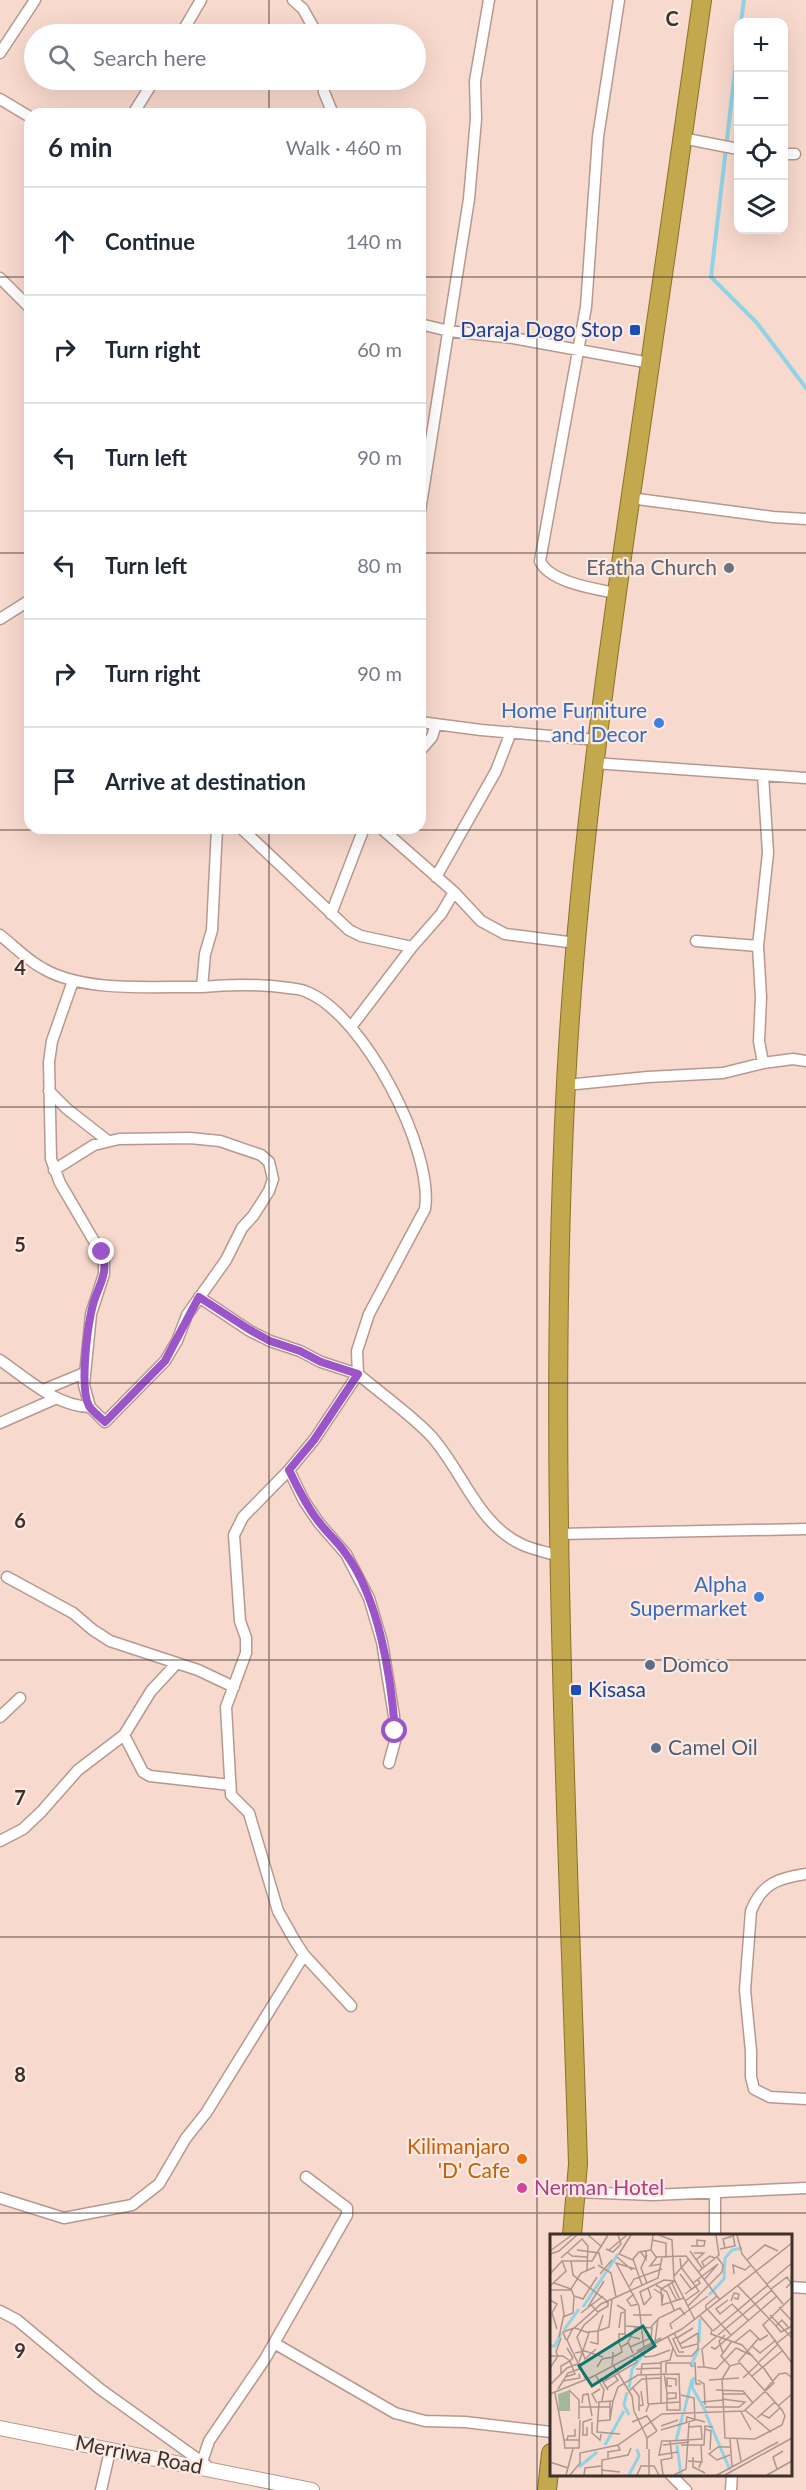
<!DOCTYPE html>
<meta charset="utf-8">
<style>
:root{--surface:#fff;--page:#f2f2f3;--text:#1f2937;--muted:#747a83;--line:#e0e1e3}
body{margin:0;font-family:Lato,sans-serif;background:var(--page);color:var(--text)}
.controls{position:absolute;right:18px;top:18px;display:grid;overflow:hidden;border-radius:12px;box-shadow:0 6px 24px #0002}
.controls button{width:54px;height:54px;display:grid;place-items:center;padding:0;border:0;border-bottom:2px solid var(--line);background:var(--surface);color:var(--text);font:30px sans-serif}
.stop{position:absolute;width:18px;height:18px;margin:-14px;border:4px solid #9c55c9;border-radius:50%;background:#fff}
.stop.end{background:#9c55c9;border-color:#fff;box-shadow:0 2px 6px #0008}
.list{margin:0;padding:0;list-style:none}
h2{display:flex;justify-content:space-between;align-items:center;height:78px;margin:0;padding:0 24px;font-size:26px}
h2 small{font-size:20px;font-weight:400;color:var(--muted)}
.list li{display:grid;grid-template-columns:39px 1fr auto;gap:18px;align-items:center;box-sizing:border-box;height:108px;padding:0 24px;border-top:2px solid var(--line)}
.list b{display:block;font-size:22px;white-space:nowrap}
.list em{font-size:20px;font-style:normal;color:var(--muted)}
.icon{flex:none;width:33px;height:33px;fill:none;stroke:currentColor;stroke-width:2;stroke-linecap:round;stroke-linejoin:round}
.map{position:relative;flex:none;width:806px;height:2490px;overflow:hidden}
.search{position:absolute;background:var(--surface);box-shadow:0 6px 24px #0002;left:24px;top:24px;width:402px;height:66px;display:flex;align-items:center;gap:15px;box-sizing:border-box;padding:0 21px;border-radius:33px;color:var(--muted);font-size:22px}
.panel{position:absolute;background:var(--surface);box-shadow:0 6px 24px #0002;left:24px;top:108px;width:402px;height:726px;border-radius:18px}
.map>svg:first-child{display:block}
</style>
<div class="map">
<svg width="806" height="2490" viewBox="0 0 806 2490">
<rect width="100%" height="100%" fill="#f8d9cd"/>
<g fill="none" stroke-linecap="round" stroke-linejoin="round">
<path stroke="#90d3e4" stroke-width="4" d="M 741,22 L 744,0
M 738,45 L 711,277 L 757,323 L 806,388"/>
<g stroke="#b6998e" stroke-width="13">
<path id="minor" d="M 293,0 L 303,9 L 317,34
M 181,34 L 201,0
M 0,53 L 35,0
M 322,80 L 324,92 L 333,114
M 0,99 L 30,117
M 133,114 L 154,80
M 682,138 L 738,149
M 784,154 L 795,154
M 0,278 L 30,308
M 420,324 L 449,331 L 513,338 L 650,363
M 630,498 L 773,517 L 806,519
M 420,511 L 469,199 L 476,119 L 475,81 L 489,0
M 616,593 C 595,589 549,582 540,561 L 586,307 L 598,137 L 619,0
M 0,619 L 30,600
M 420,722 L 481,730 L 597,740
M 420,751 L 432,737 L 436,724
M 594,763 L 806,778
M 763,775 L 768,853 L 758,946 L 761,997 L 759,1041 L 763,1063
M 241,828 L 349,930 L 361,936 L 412,947 L 441,914 L 454,892
M 381,828 L 454,892 L 481,921 L 505,934 L 576,943
M 436,877 L 496,771 L 511,732
M 331,914 L 364,828
M 0,935 C 14,946 28,961 44,969 C 86,993 154,986 202,987 L 205,954 L 212,930 L 217,828
M 696,941 L 758,946
M 202,987 C 232,984 260,984 289,988 C 295,989 302,989 307,992 C 364,1015 434,1150 425,1209 L 369,1314 L 357,1351 L 358,1374 C 380,1393 413,1416 432,1437 C 463,1472 478,1525 523,1545 C 534,1550 547,1552 558,1556
M 351,1027 L 412,947
M 566,1085 L 648,1077 L 723,1073 L 763,1063 L 793,1059 L 806,1061
M 49,1091 L 67,1109 L 108,1141
M 54,1170 L 94,1145 L 119,1139 L 190,1138 L 220,1141 L 261,1155 L 269,1162 L 273,1179 L 269,1191 L 253,1216 L 242,1228 L 226,1260 L 187,1315 L 177,1341 L 165,1361 L 105,1422 L 90,1407 L 84,1385 L 91,1314 L 104,1274 L 104,1258 L 60,1183 L 51,1159 L 49,1062 L 52,1041 L 73,981
M 199,1297 L 250,1331 L 270,1341 L 300,1351 L 321,1362 L 358,1374 L 314,1440 L 289,1470 L 243,1517 L 234,1535 L 240,1621 L 246,1638 L 246,1653 L 226,1707 L 231,1795 L 249,1813 L 278,1911 L 295,1941 L 304,1955 L 351,2006
M 0,1360 C 27,1379 56,1406 90,1407
M 43,1390 L 84,1373
M 0,1423 L 57,1398
M 289,1470 L 304,1501 L 319,1523 L 346,1554 L 369,1598 L 382,1642 L 394,1716 L 395,1741 L 389,1763
M 558,1534 L 806,1529
M 7,1577 L 73,1613 L 93,1630 L 110,1641 L 198,1670 L 234,1687
M 0,1717 L 20,1698
M 124,1735 L 143,1772 L 150,1776 L 230,1785
M 0,1841 L 23,1829 L 41,1812 L 78,1770 L 124,1735 L 151,1691 L 177,1663
M 806,1874 C 779,1878 762,1883 751,1911 L 745,1990 L 751,2051 L 751,2077 L 754,2089 L 770,2097 L 806,2099
M 576,2192 L 653,2195 L 806,2188
M 715,2193 L 715,2235
M 0,2198 L 64,2218 L 132,2205 L 159,2184 L 186,2138 L 206,2113 L 304,1955
M 790,2287 L 806,2288
M 0,2311 L 17,2320 L 100,2389 L 206,2465
M 274,2343 L 395,2413 L 425,2421 L 465,2422 L 551,2432
M 202,2462 L 209,2441 L 265,2359 L 347,2215 L 347,2208 L 306,2177
M 670,2474 L 686,2490
M 101,2490 L 110,2451
M 731,2490 L 732,2474"/>
</g>
<g stroke="#b6998e" stroke-width="16">
<path id="tertiary" d="M 0,2428 L 312,2490"/>
</g>
<g stroke="#8b7126" stroke-width="20">
<path id="trunk" d="M 572,2235 L 578,2164 C 567,1804 547,1443 566,1083 C 577,872 606,663 637,454 C 659,303 681,151 702,0
M 547,2490 L 551,2453"/>
</g>
<use href="#minor" stroke="#fff" stroke-width="10"/>
<use href="#tertiary" stroke="#fff" stroke-width="14"/>
<use href="#trunk" stroke="#c4a84e" stroke-width="18"/>
</g>
<g fill="none" stroke-linecap="round" stroke-linejoin="round">
<path stroke="#9c55c9" stroke-width="8" d="M 102,1252 C 109,1271 100,1283 94,1301 C 88,1321 79,1387 89,1406 C 93,1412 100,1417 105,1422 L 165,1361 L 199,1297 L 250,1330 L 270,1341 L 300,1351 L 321,1362 L 358,1374 L 314,1440 L 289,1470 C 298,1488 306,1506 319,1522 C 327,1533 338,1542 346,1554 C 379,1599 391,1676 395,1731"/>
</g>
<path fill="none" stroke="#3d312c" stroke-width="1.5" stroke-opacity="0.55" d="M 269,0 L 269,34M 537,0 L 537,2490M 269,80 L 269,114M 0,277 L 30,277M 420,277 L 806,277M 0,553 L 30,553M 420,553 L 806,553M 269,828 L 269,2490M 0,830 L 806,830M 0,1107 L 806,1107M 0,1383 L 806,1383M 0,1660 L 806,1660M 0,1937 L 806,1937M 0,2213 L 806,2213"/>
<g fill="#1a4fb4" stroke="#fceae2" stroke-width="2">
<rect x="629" y="324" width="12" height="12" rx="3"/>
<rect x="570" y="1684" width="12" height="12" rx="3"/>
</g>
<circle fill="#6b7280" stroke="#fceae2" stroke-width="2" cx="729" cy="568" r="6"/>
<g fill="#3f7fe0" stroke="#fceae2" stroke-width="2">
<circle cx="659" cy="723" r="6"/>
<circle cx="759" cy="1597" r="6"/>
</g>
<g fill="#5c6f8a" stroke="#fceae2" stroke-width="2">
<circle cx="650" cy="1665" r="6"/>
<circle cx="656" cy="1748" r="6"/>
</g>
<circle fill="#e8710a" stroke="#fceae2" stroke-width="2" cx="522" cy="2159" r="6"/>
<circle fill="#d1479c" stroke="#fceae2" stroke-width="2" cx="522" cy="2188" r="6"/>
<g text-anchor="middle" stroke-width="4.5" stroke-linejoin="round" paint-order="stroke">
<g font-size="21" fill="#164399" stroke="#fceae2" text-anchor="end">
<text x="623" y="337">Daraja Dogo Stop</text>
<text x="588" y="1697" text-anchor="start">Kisasa</text>
</g>
<g font-size="21" fill="#5b616d" stroke="#fceae2" text-anchor="end">
<text x="717" y="575">Efatha Church</text>
</g>
<g font-size="21" fill="#366cbe" stroke="#fceae2" text-anchor="end">
<text x="647" y="718">Home Furniture<tspan x="647" dy="24">and Decor</tspan></text>
<text x="747" y="1592">Alpha<tspan x="747" dy="24">Supermarket</tspan></text>
</g>
<g font-size="21" fill="#4e5e75" stroke="#fceae2" text-anchor="start">
<text x="662" y="1672">Domco</text>
<text x="668" y="1755">Camel Oil</text>
</g>
<g font-size="21" fill="#c56008" stroke="#fceae2" text-anchor="end">
<text x="510" y="2154">Kilimanjaro<tspan x="510" dy="24">'D' Cafe</tspan></text>
</g>
<g font-size="21" fill="#b23c85" stroke="#fceae2" text-anchor="start">
<text x="534" y="2195">Nerman Hotel</text>
</g>
<g font-size="21" fill="#3d312c" stroke="#fceae2">
<text transform="translate(139 2455) rotate(11)" y="7">Merriwa Road</text>
</g>
</g>
<g transform="translate(550 2234)">
<rect width="242" height="242" fill="#f8d9cd"/>
<path d="M 20,156 L 20,177 L 9,177 L 8,160 Z" fill="#a4b798"/>
<path fill="none" stroke="#90d3e4" stroke-width="3" d="M 159,61 L 174,45 L 175,24 L 182,16 L 192,14M 33,73 L 68,20M 14,96 L 29,75M 149,109 L 150,85M 0,112 L 5,112 L 11,99M 144,133 L 142,129 L 149,114M 144,143 L 142,153 L 156,178M 79,154 L 82,135 L 96,117M 77,158 L 74,171 L 79,181M 134,178 L 142,145M 156,180 L 180,236M 126,207 L 133,180M 55,211 L 74,177M 127,211 L 131,241M 29,233 L 47,218M 79,241 L 89,222 L 87,215"/>
<path fill="none" stroke="#ad968d" stroke-width="1.5" d="M 38,1 L 52,13M 81,1 L 69,20 L 83,26M 103,1 L 101,16 L 106,23 L 136,22M 109,1 L 122,6 L 124,45 L 145,86M 187,1 L 192,20 L 233,70M 102,6 L 116,9 L 116,24M 141,12 L 154,12 L 155,7 L 147,6 L 147,12M 175,14 L 173,5 L 183,2M 56,15 L 63,18 L 71,10 L 68,1M 170,15 L 185,12 L 183,1M 27,16 L 49,19 L 52,31M 59,16 L 77,1M 0,17 L 22,1M 90,17 L 96,25 L 96,16M 140,17 L 152,34M 17,18 L 22,22 L 37,23M 144,19 L 154,19 L 146,26M 0,20 L 9,17 L 27,1M 136,22 L 170,66M 67,23 L 82,36M 107,23 L 100,32 L 111,30M 11,24 L 32,5 L 38,12 L 37,36M 130,24 L 131,33 L 149,57 L 135,67M 197,26 L 215,11 L 228,17M 21,27 L 23,41 L 57,67M 48,31 L 61,39 L 66,63M 154,32 L 152,28 L 160,22 L 165,24M 45,33 L 31,39 L 21,55 L 24,62 L 33,65 L 47,43M 85,35 L 66,29 L 89,72 L 94,114M 148,38 L 169,21 L 166,1M 0,40 L 12,27 L 42,27 L 58,1M 50,40 L 62,26M 130,40 L 142,56M 184,40 L 183,31 L 195,36 L 201,31M 124,42 L 139,25M 125,47 L 111,55 L 112,71 L 134,64M 4,49 L 21,55M 97,49 L 91,34 L 97,21M 122,49 L 130,66M 143,49 L 168,30 L 154,46M 118,50 L 127,67M 217,50 L 242,29M 92,51 L 83,25 L 89,18 L 101,16M 106,51 L 117,58 L 124,76M 187,51 L 226,92M 0,52 L 16,37 L 12,27M 80,52 L 84,45 L 112,35M 104,55 L 113,61 L 112,69M 221,55 L 237,43 L 241,49 L 236,54M 0,56 L 21,56M 84,60 L 77,66 L 81,72 L 88,70M 135,60 L 150,49 L 148,46M 242,63 L 213,91 L 242,129M 0,66 L 7,70 L 2,79 L 7,95M 178,66 L 166,75 L 170,80 L 182,70M 181,67 L 184,59 L 189,60 L 188,65 L 184,64M 40,70 L 48,78 L 58,72 L 58,67M 182,70 L 198,86M 67,71 L 75,76 L 75,101 L 90,105M 94,71 L 90,58 L 114,46 L 124,47M 94,71 L 101,63 L 98,54M 138,72 L 172,38 L 173,31 L 167,23M 38,73 L 54,47M 229,73 L 242,87M 156,76 L 156,71 L 167,62M 158,76 L 181,101M 31,79 L 53,62M 83,81 L 102,81M 220,81 L 242,104M 150,82 L 162,96 L 161,100 L 192,111 L 212,133M 13,83 L 23,79 L 24,62M 76,92 L 102,94 L 101,104 L 80,113M 101,93 L 109,84 L 130,74 L 135,81M 238,93 L 232,86 L 226,92 L 231,98 L 242,92M 25,94 L 39,99 L 29,128M 69,94 L 71,79 L 75,78M 122,95 L 120,90 L 158,62M 163,97 L 218,51M 38,98 L 48,97 L 53,81M 124,99 L 132,114 L 147,110M 75,100 L 69,100 L 69,109 L 71,113 L 78,109M 168,101 L 222,56M 9,103 L 14,80 L 11,61M 118,103 L 127,122 L 142,122 L 148,115 L 148,99M 126,103 L 123,105 L 129,118 L 134,118M 127,104 L 143,94M 16,106 L 13,98 L 24,94M 105,107 L 108,85M 40,108 L 48,110 L 48,97 L 59,93 L 62,65M 185,108 L 200,96 L 210,106 L 218,101M 130,110 L 148,99M 226,110 L 242,97M 202,112 L 210,119 L 226,106M 161,113 L 165,115 L 227,62M 186,114 L 203,122M 46,115 L 35,125 L 27,103 L 34,91 L 48,79M 87,117 L 111,104M 91,118 L 95,123 L 104,122 L 120,116M 25,119 L 35,117 L 53,123M 83,119 L 78,108 L 86,93M 173,119 L 169,107 L 175,101M 0,122 L 13,122 L 20,127M 145,128 L 146,150 L 151,150M 188,128 L 208,105M 209,128 L 227,111M 62,131 L 63,123 L 72,118 L 71,113M 63,131 L 82,162 L 84,177M 180,132 L 172,145 L 175,204 L 205,205 L 232,191 L 235,182 L 232,176 L 190,129 L 180,132 L 171,122 L 182,107M 47,133 L 52,125 L 63,123 L 63,118M 147,133 L 154,133 L 152,115 L 167,102M 154,133 L 166,135 L 186,114M 0,134 L 8,122 L 6,118 L 11,104M 86,135 L 111,134M 114,139 L 117,159M 116,139 L 116,129 L 140,129 L 142,133M 11,140 L 11,132 L 20,127M 91,140 L 92,130 L 111,129M 96,140 L 98,170M 46,142 L 54,156 L 52,167M 202,142 L 232,117M 15,143 L 25,140 L 20,127 L 23,124 L 17,114M 193,144 L 209,129M 36,146 L 17,106 L 22,96 L 51,70 L 108,44 L 112,24M 148,146 L 154,150 L 155,171M 159,146 L 189,144M 13,147 L 30,144 L 29,140M 53,148 L 87,128 L 83,121M 0,151 L 17,134 L 30,129M 122,152 L 117,152 L 117,144 L 126,145 L 126,152M 82,153 L 89,162 L 89,177M 57,154 L 68,146 L 64,141M 8,155 L 18,139 L 32,134M 19,156 L 29,166 L 29,185M 58,156 L 51,145 L 59,144M 166,156 L 193,157 L 203,169M 215,156 L 229,140 L 236,139 L 241,143M 79,157 L 92,145 L 111,144M 5,159 L 14,206 L 29,206M 0,160 L 42,143 L 132,95 L 242,9M 172,160 L 195,160M 117,165 L 126,164 L 126,159 L 117,159 L 117,169M 152,168 L 173,166M 32,169 L 33,161 L 38,160 L 42,182M 47,169 L 42,160 L 50,155M 117,169 L 117,176 L 130,176 L 130,168M 111,170 L 111,128 L 120,126 L 123,114M 89,172 L 93,171 L 91,157M 228,172 L 242,160M 30,173 L 60,173M 155,173 L 189,173 L 195,168 L 172,165M 195,176 L 221,198M 84,177 L 97,204M 191,178 L 201,196M 211,180 L 219,184 L 230,174M 207,184 L 225,168M 60,186 L 63,167M 47,187 L 60,186 L 60,168M 42,188 L 42,199 L 50,206 L 51,200M 82,188 L 97,182 L 107,197M 136,189 L 137,183 L 155,188M 111,192 L 128,186M 37,193 L 37,201 L 33,201 L 33,188 L 42,185M 155,195 L 161,197 L 160,216M 111,196 L 145,186 L 144,164 L 131,161M 70,200 L 47,198 L 49,168 L 63,167 L 68,153 L 88,141 L 129,140 L 130,168 L 99,170 L 96,178M 180,205 L 182,232M 187,205 L 191,227M 14,206 L 15,214 L 29,214 L 30,186M 17,206 L 18,202 L 25,202 L 25,195M 112,206 L 109,221 L 128,218M 120,207 L 152,205 L 151,192 L 139,193M 113,211 L 139,208M 131,211 L 154,211 L 155,192 L 163,193M 151,211 L 152,229M 97,215 L 97,204 L 107,197M 180,221 L 167,226 L 159,220 L 168,213 L 180,213M 143,223 L 143,233 L 155,239M 58,224 L 58,218 L 70,216 L 68,211M 138,227 L 151,228 L 149,234M 0,228 L 18,234M 227,235 L 223,223 L 233,217M 51,236 L 70,238M 16,241 L 23,215M 20,241 L 30,229 L 30,219 L 68,211 L 112,180 L 194,177 L 224,149 L 213,133M 34,241 L 35,234 L 51,232M 52,241 L 52,226 L 78,221 L 81,214M 87,241 L 91,232 L 104,232 L 109,241M 99,241 L 99,215M 113,241 L 111,226 L 122,224 L 120,207 L 113,207M 124,241 L 136,235 L 139,189M 167,241 L 228,208M 175,241 L 242,204M 217,241 L 242,227"/>
<path fill="#0f766e" fill-opacity="0.15" stroke="#0f766e" stroke-width="3" d="M 93,92 L 105,112 L 42,152 L 29,132 Z"/>
<rect width="242" height="242" fill="none" stroke="#3d312c" stroke-width="3"/>
</g>
<g font-size="20" text-anchor="middle" font-weight="bold" fill="#3d312c" stroke="#fceae2" stroke-width="4.5" stroke-linejoin="round" paint-order="stroke">
<text x="672" y="26">C</text>
<text x="20" y="975">4</text>
<text x="20" y="1252">5</text>
<text x="20" y="1528">6</text>
<text x="20" y="1805">7</text>
<text x="20" y="2082">8</text>
<text x="20" y="2358">9</text>
</g>
</svg>
<div class="controls">
<button>+</button>
<button>−</button>
<button><svg class="icon" aria-label="locate" viewBox="0 0 24 24"><circle cx="12" cy="12" r="6"/><path d="M12 2v4M12 18v4M2 12h4M18 12h4"/></svg></button>
<button><svg class="icon" aria-label="layers" viewBox="0 0 24 24"><path d="M12 4l9 5-9 5-9-5zM3 14l9 5 9-5"/></svg></button>
</div>
<div class="stop" style="left:395px;top:1731px"></div>
<div class="stop end" style="left:102px;top:1252px"></div>
<div class="search"><svg class="icon" aria-label="search" viewBox="0 0 24 24"><circle cx="10" cy="10" r="6"/><path d="M15 15l6 6"/></svg>Search here</div>
<section class="panel">
<h2>6 min<small>Walk · 460 m</small></h2>
<ul class="list">
<li><svg class="icon" aria-label="ahead" viewBox="0 0 24 24"><path d="M12 20V5M6 11l6-6 6 6"/></svg><div><b>Continue</b></div><em>140 m</em></li>
<li><svg class="icon" aria-label="right" viewBox="0 0 24 24"><path d="M7 20v-9h11M14 6l5 5-5 5"/></svg><div><b>Turn right</b></div><em>60 m</em></li>
<li><svg class="icon" aria-label="left" viewBox="0 0 24 24"><path d="M17 20v-9H6M10 6l-5 5 5 5"/></svg><div><b>Turn left</b></div><em>90 m</em></li>
<li><svg class="icon" aria-label="left" viewBox="0 0 24 24"><path d="M17 20v-9H6M10 6l-5 5 5 5"/></svg><div><b>Turn left</b></div><em>80 m</em></li>
<li><svg class="icon" aria-label="right" viewBox="0 0 24 24"><path d="M7 20v-9h11M14 6l5 5-5 5"/></svg><div><b>Turn right</b></div><em>90 m</em></li>
<li><svg class="icon" aria-label="arrive" viewBox="0 0 24 24"><path d="M6 21V4h12l-3 4 3 4H6"/></svg><div><b>Arrive at destination</b></div></li>
</ul>
</section>
</div>
